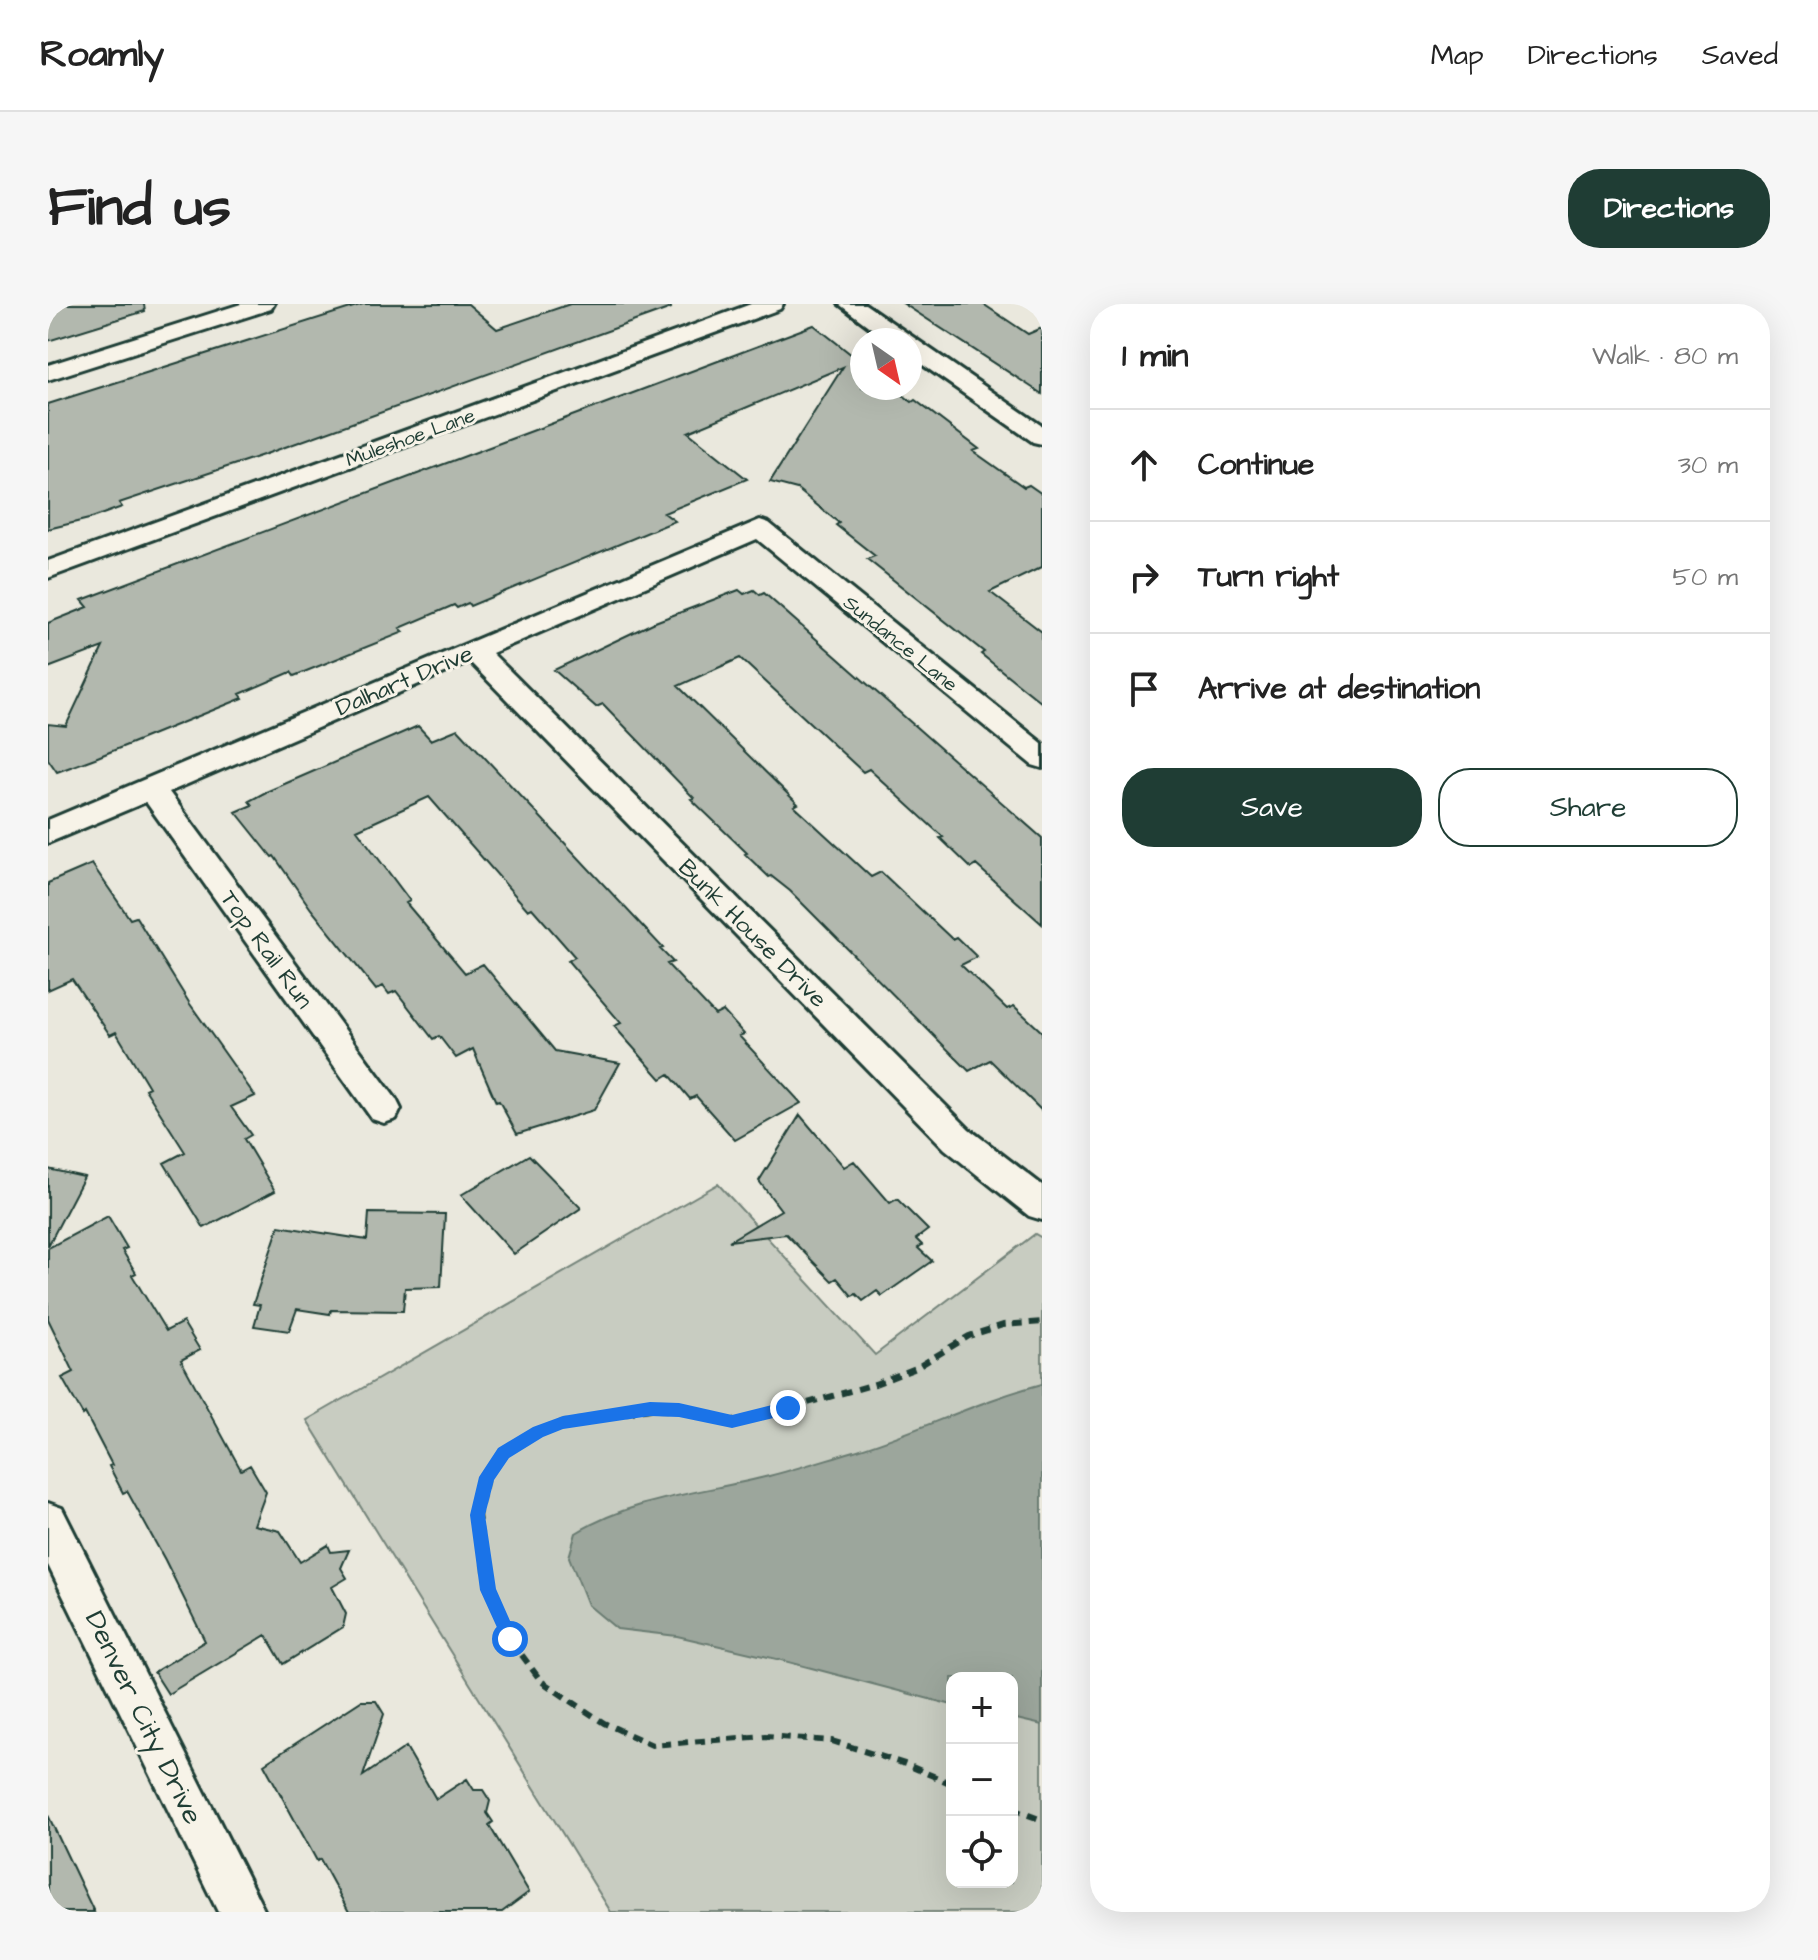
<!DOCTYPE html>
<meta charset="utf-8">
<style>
:root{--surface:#fff;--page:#f6f6f6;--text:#222;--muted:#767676;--line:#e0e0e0;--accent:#1f3d34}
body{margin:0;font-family:"Architects Daughter",sans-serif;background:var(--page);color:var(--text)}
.controls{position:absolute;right:24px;bottom:24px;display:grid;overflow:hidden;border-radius:16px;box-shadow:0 8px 32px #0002}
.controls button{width:72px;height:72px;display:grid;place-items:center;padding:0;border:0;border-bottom:2px solid var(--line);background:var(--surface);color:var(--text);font:40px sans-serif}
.compass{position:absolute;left:802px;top:24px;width:72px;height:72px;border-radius:50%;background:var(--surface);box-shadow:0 8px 32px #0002;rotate:146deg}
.stop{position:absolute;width:24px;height:24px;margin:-18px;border:6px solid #1a73e8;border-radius:50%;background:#fff}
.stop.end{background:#1a73e8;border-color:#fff;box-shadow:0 2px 8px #0008}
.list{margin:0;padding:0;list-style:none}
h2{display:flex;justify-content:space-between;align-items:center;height:104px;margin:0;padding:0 32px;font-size:34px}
h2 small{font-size:26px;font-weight:400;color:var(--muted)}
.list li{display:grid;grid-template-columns:52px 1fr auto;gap:24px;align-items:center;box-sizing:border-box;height:112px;padding:0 32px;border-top:2px solid var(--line)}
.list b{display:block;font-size:30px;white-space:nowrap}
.list em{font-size:26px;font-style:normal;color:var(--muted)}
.actions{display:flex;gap:16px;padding:24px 32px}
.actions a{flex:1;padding:18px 0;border:2px solid var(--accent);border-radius:32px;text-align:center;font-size:28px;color:var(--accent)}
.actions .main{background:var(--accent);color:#fff}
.icon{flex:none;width:44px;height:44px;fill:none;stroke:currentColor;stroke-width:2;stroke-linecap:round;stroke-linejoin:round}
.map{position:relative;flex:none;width:994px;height:1608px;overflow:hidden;border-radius:32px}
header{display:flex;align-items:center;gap:48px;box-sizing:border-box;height:112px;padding:0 40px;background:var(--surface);border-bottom:2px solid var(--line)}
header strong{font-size:38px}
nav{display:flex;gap:44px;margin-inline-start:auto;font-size:28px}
.intro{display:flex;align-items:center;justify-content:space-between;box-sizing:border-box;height:192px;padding:0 48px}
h1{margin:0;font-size:56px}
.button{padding:20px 36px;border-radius:32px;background:var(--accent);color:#fff;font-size:28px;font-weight:700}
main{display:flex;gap:48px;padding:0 48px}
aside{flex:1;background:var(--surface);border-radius:32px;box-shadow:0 8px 32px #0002}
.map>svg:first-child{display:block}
</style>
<header>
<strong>Roamly</strong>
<nav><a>Map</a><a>Directions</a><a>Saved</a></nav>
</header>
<div class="intro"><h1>Find us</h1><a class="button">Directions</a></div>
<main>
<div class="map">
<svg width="994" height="1608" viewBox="0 0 994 1608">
<rect width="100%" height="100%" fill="#eae8dd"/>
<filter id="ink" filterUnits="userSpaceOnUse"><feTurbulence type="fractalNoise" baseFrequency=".0125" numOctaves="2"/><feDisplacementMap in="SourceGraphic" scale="16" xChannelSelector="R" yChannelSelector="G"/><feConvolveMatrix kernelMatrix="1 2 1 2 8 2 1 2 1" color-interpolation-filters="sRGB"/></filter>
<g filter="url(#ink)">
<path fill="#c8ccc1" stroke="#74847a" stroke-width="2" fill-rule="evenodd" d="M 670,880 L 827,1051 L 987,930 L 994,934 L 994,1608 L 563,1608 L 259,1116 ZM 904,1374 L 964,1374 L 964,1578 L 904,1578 Z"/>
<path fill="#9ca69c" stroke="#6a7c72" stroke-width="2" d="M 994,1080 L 994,1421 L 964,1414 L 964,1374 L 904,1374 L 904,1401 L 733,1356 L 629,1332 L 569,1325 L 540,1301 L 521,1253 L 528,1229 C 587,1193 655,1189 721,1172 C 748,1165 776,1156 803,1148 C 868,1129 929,1097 994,1080 Z"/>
<path fill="#b2b8ae" stroke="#1f3d34" stroke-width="2" d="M 0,0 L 96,0 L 97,7 L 0,37 Z
M 315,0 L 420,0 L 449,25 L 522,0 L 622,0 L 623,4 L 215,151 L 71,199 L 74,203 L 41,215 L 0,225 L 0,100 Z
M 856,0 L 935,0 L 980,30 L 994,24 L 994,90 Z
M 766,21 L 814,59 L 814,84 L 846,84 L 864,98 L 867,96 L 931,145 L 925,147 L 976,183 L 981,181 L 994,190 L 994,263 L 942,288 L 994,328 L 994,399 L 933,350 L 936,348 L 819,255 L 827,252 L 788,221 L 791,219 L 749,185 L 722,178 L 795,63 L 640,128 L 699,175 L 616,209 L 627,217 L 422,302 L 420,299 L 409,304 L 406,301 L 352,324 L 356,328 L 246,372 L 243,368 L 192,390 L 195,394 L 47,454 L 9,468 L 0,455 L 0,420 L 18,422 L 55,343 L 0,364 L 0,319 L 40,303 L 34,296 Z
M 691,286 L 696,290 L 706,286 L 712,291 L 716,289 L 994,534 L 994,620 L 928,561 L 923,564 L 892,534 L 895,533 L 821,465 L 815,468 L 692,354 L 630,382 L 750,500 L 746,502 L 823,573 L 833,568 L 904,635 L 908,633 L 929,653 L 913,661 L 959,705 L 966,702 L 994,728 L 994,807 L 942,756 L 921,767 L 742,587 L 723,572 L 721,573 L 697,550 L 699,549 L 643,495 L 646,494 L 555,400 L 548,403 L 506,366 L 607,318 Z
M 370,422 L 383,436 L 410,425 L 615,644 L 612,645 L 625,658 L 619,660 L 667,711 L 675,707 L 696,730 L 691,732 L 753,799 L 687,836 L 648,792 L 642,795 L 621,770 L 613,775 L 566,722 L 573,719 L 520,657 L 527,653 L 484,604 L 480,606 L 381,493 L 309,526 L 362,597 L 358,599 L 417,669 L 435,660 L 507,747 L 572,759 L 546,806 L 469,830 L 451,797 L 448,798 L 425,745 L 408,754 L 391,732 L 385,735 L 348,687 L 341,690 L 335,682 L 328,686 L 263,605 L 226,552 L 224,553 L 188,508 L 204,501 L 201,497 L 218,488 Z
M 44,560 L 82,615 L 88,613 L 142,700 L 207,792 L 183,803 L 203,831 L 196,835 L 227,887 L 156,924 L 116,859 L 137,848 L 97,785 L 101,783 L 68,728 L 62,731 L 24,675 L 0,686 L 0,579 Z
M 752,811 L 796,863 L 806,857 L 842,899 L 849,895 L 880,926 L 868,935 L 874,941 L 870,944 L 884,957 L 834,992 L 829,987 L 815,997 L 808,990 L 804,992 L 789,974 L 784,977 L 738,930 L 681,937 L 733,906 L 711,877 Z
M 481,851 L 533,904 L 466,950 L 413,891 Z
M 0,865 L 36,873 L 0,942 Z
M 321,909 L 397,910 L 393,983 L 357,984 L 355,1007 L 283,1006 L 282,1010 L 249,1005 L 241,1027 L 206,1022 L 212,1001 L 205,1000 L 231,922 L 319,936 Z
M 60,912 L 79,944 L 74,946 L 88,969 L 84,971 L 118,1027 L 135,1018 L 152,1046 L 133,1056 L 193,1166 L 202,1161 L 218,1188 L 206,1221 L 232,1227 L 252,1258 L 280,1241 L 283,1248 L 301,1246 L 293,1264 L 299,1274 L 284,1283 L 298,1310 L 295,1323 L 235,1360 L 218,1331 L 120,1390 L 106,1368 L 157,1337 L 117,1256 L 79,1187 L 75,1189 L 61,1162 L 64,1161 L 37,1109 L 35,1111 L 14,1074 L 26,1068 L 0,1015 L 0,944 Z
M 313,1397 L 328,1397 L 336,1410 L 315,1472 L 358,1443 L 388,1495 L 419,1475 L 426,1486 L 435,1486 L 442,1497 L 439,1509 L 445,1518 L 441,1521 L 481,1588 L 454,1608 L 301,1608 L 272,1555 L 269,1557 L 216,1460 Z
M 0,1511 L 46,1608 L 0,1608 Z"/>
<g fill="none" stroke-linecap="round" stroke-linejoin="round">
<g stroke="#1f3d34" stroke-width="6">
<path id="street" d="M 193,0 L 226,0 L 223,5 L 0,76 L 0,61 Z
M 703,0 L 735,0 L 732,5 L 0,274 L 0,257 Z
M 791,0 L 817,0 L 994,122 L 994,140 L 985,138 L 862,52 L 862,36 L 839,36 Z
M 712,216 L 721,219 L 994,439 L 994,464 L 984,461 L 709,235 L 444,349 L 921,825 L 994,881 L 994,916 L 981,912 L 897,845 L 422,358 L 121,488 L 348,795 L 353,805 L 348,815 L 336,819 L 324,815 L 98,498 L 0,539 L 0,516 Z
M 0,1199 L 14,1204 L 217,1608 L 170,1608 L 0,1261 Z"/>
</g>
<path stroke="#1f3d34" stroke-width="6" stroke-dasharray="10 7" stroke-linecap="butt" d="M 904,1480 L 857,1460 L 784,1437 L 717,1432 L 604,1441 L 556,1419 L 493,1377 L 462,1335 L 440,1286 L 430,1211 L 439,1173 L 456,1149 L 490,1127 L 515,1119 L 602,1105 L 631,1106 L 684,1117 L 714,1112 L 827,1080 L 868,1064 L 921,1032 L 955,1021 L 994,1018
M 964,1505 L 994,1516"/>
<use href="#street" fill="#f7f3e8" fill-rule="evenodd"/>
</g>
</g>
<path fill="#1a73e8" d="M 740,1097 L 748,1104 L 746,1109 L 684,1124 L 631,1113 L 602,1112 L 515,1125 L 495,1133 L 461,1154 L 446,1176 L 437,1211 L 448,1285 L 470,1335 L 468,1341 L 457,1341 L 432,1286 L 422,1211 L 431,1173 L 450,1144 L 485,1123 L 515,1112 L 602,1098 L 631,1099 L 684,1111 Z"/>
<g text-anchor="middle" stroke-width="6" stroke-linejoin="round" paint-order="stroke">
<g font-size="20" fill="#1f3d34" stroke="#f7f3e8">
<text transform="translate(362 133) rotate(-20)" y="7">Muleshoe Lane</text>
<text transform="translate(853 339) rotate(39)" y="7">Sundance Lane</text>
</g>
<g font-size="24" fill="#1f3d34" stroke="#f7f3e8">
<text transform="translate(356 376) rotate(-23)" y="8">Dalhart Drive</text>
<text transform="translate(705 629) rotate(45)" y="8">Bunk House Drive</text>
<text transform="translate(219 645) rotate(54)" y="8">Top Rail Run</text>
</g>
<g font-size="28" fill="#1f3d34" stroke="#f7f3e8">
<text transform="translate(97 1413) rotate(64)" y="10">Denver City Drive</text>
</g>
</g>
</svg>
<div class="controls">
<button>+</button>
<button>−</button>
<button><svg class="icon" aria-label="locate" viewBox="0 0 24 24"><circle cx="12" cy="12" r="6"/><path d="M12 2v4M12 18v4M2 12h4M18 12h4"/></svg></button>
</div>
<svg class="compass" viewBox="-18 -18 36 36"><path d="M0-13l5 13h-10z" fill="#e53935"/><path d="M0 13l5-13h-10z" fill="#767676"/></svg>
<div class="stop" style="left:462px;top:1335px"></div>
<div class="stop end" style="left:740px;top:1104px"></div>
</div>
<aside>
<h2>1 min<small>Walk · 80 m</small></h2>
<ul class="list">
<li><svg class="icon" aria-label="ahead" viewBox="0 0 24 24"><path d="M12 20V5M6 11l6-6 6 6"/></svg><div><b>Continue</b></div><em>30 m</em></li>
<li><svg class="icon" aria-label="right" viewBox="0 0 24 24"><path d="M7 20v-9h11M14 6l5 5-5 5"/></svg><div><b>Turn right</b></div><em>50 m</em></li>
<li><svg class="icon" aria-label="arrive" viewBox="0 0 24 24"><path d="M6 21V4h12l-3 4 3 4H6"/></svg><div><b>Arrive at destination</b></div></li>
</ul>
<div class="actions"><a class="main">Save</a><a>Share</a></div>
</aside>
</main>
